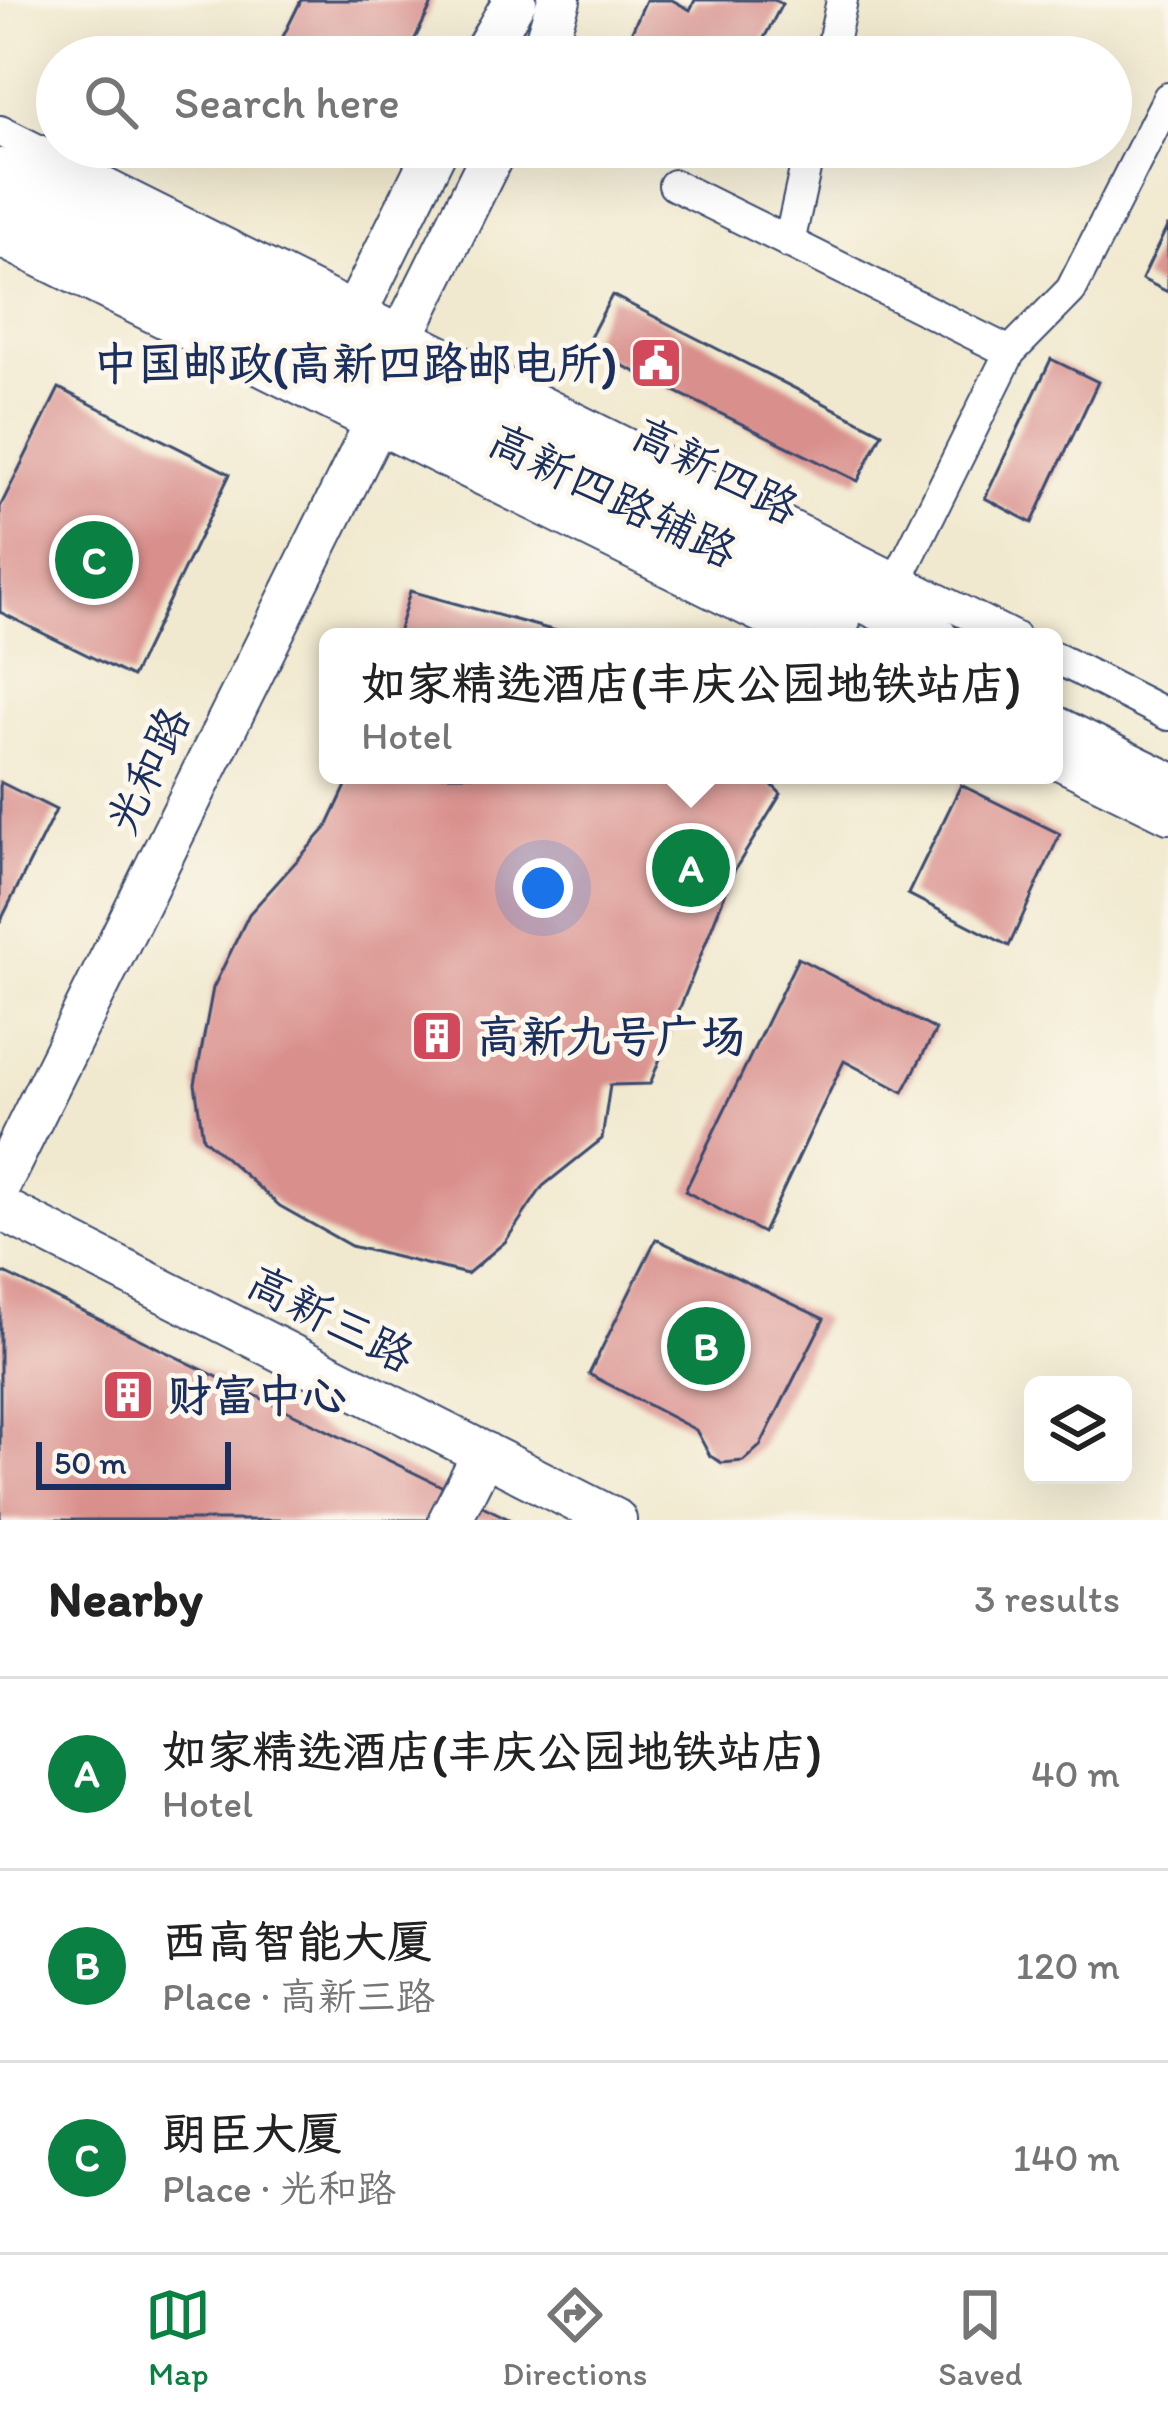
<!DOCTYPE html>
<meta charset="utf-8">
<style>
:root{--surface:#fff;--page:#f6f6f6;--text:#222;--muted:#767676;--line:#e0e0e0;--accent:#0b8043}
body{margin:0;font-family:Itim,"LXGW WenKai TC",sans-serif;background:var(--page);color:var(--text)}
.controls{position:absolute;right:36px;bottom:36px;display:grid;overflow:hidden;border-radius:18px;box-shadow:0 12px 48px #0002}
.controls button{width:108px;height:108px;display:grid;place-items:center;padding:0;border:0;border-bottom:3px solid var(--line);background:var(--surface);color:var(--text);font:60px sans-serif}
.scale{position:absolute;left:36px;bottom:30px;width:195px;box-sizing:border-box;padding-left:12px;border:6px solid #1b2f5e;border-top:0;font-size:33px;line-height:42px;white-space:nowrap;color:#1b2f5e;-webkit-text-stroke:9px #fbf7ec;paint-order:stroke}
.you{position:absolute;left:543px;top:888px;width:42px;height:42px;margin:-30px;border:9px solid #fff;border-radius:50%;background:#1a73e8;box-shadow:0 0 0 18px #1a73e833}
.badge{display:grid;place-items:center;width:78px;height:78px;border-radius:50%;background:var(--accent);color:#fff;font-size:39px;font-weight:700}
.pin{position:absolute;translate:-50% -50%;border:6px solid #fff;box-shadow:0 3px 12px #0006}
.popup{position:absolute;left:319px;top:628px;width:744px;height:156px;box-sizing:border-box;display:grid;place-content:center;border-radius:18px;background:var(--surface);filter:drop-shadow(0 3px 9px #0005);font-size:39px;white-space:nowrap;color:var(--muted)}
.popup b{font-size:45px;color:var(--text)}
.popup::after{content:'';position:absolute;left:50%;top:100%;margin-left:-24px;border:24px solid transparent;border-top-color:var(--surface)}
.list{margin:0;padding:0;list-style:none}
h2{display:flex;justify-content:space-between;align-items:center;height:156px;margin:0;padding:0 48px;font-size:51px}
h2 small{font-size:39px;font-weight:400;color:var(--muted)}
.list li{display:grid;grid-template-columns:78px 1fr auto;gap:36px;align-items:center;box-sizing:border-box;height:192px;padding:0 48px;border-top:3px solid var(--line)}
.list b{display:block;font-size:45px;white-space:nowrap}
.list p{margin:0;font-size:39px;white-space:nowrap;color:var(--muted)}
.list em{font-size:39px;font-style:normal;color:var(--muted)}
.icon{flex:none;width:66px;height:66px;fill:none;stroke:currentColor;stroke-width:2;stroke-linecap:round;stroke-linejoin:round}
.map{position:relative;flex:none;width:1168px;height:1520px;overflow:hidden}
.search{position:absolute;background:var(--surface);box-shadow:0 12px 48px #0002;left:36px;right:36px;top:36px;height:132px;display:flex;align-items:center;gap:30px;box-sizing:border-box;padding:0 42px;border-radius:66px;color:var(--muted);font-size:45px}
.sheet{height:732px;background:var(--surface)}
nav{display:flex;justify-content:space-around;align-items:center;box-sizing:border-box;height:168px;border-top:3px solid var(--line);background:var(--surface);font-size:33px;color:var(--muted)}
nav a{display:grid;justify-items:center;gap:6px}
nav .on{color:var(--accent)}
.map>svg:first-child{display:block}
</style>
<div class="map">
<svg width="1168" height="1520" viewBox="0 0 1168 1520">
<rect width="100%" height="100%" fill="#fbf7ec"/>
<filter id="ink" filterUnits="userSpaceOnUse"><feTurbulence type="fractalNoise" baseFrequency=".00833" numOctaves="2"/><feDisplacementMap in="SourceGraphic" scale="24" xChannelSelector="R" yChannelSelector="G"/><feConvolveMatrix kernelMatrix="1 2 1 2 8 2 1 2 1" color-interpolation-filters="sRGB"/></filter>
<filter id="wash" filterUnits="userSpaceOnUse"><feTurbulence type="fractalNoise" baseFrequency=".004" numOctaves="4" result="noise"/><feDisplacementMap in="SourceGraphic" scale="48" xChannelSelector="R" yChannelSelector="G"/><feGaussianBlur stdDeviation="2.7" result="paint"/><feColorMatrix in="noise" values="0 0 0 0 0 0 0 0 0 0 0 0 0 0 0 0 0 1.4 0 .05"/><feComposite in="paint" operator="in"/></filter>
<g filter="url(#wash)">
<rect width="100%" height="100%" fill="#f1e9cf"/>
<g id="blocks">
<path fill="#d98f8c" d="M 301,0 L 434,0 L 406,57 L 273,57 Z
M 646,0 L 672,0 L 690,10 L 695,0 L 774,0 L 782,4 L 762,42 L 788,57 L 629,57 L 622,53 Z
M 1168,225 L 1168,292 L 1142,279 Z
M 612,295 L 882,433 L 858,481 L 585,347 Z
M 1051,359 L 1098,382 L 1032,523 L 985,498 Z
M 59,388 L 230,474 L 132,677 L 0,612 L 0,507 Z
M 410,591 L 574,636 L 574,637 L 397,637 Z
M 351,775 L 762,775 L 781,794 L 734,871 L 650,1084 L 610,1085 L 602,1139 L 543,1186 L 505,1242 L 467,1274 L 351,1246 L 280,1206 L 203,1138 L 195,1084 L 213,988 L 249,914 L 327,827 Z
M 0,782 L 56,810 L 0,922 Z
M 961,785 L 1060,834 L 1009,946 L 908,894 Z
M 798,958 L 936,1030 L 903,1092 L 844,1061 L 763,1233 L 685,1191 Z
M 656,1239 L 824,1319 L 760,1446 L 743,1461 L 722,1463 L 710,1456 L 696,1430 L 589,1374 Z
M 0,1271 L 511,1520 L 0,1520 Z"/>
</g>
</g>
<g filter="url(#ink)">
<use href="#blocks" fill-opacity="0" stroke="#3b4b6f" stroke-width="3"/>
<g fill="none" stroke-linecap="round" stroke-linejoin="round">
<g stroke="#3b4b6f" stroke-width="34">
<path id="street" d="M 830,57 L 842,0
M 0,131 L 1014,637
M 674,185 L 1010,352
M 0,242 L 800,637
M 789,243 L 810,147
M 891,593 L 1010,352 L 1071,290 L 1168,98
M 1054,657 L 1168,715
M 1054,762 L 1168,818"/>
</g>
<g stroke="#3b4b6f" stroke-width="46">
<path id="secondary" d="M 482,57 L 515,0
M 541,57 L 559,0
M 0,170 L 936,637
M 0,210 L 386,403 L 839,621
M 357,362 L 342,340 L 437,147
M 1054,727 L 1168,783
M 0,1183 L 386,403 L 389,363 L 496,147
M 0,1208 L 615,1520
M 450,1520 L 484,1453"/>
</g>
<use href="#street" stroke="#fff" stroke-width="30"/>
<use href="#secondary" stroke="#fff" stroke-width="42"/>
</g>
</g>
<defs>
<g id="civic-square" transform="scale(2.7)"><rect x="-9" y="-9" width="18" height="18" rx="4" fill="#d1495b" stroke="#fbf7ec"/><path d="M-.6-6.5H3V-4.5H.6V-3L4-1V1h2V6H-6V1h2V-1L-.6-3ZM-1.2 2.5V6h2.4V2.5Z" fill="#fff"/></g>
<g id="building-square" transform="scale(2.7)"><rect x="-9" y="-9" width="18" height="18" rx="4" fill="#d1495b" stroke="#fbf7ec"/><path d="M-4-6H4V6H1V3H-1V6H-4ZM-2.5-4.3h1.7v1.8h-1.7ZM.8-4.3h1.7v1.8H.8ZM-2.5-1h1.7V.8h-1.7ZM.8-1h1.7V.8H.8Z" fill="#fff"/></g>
</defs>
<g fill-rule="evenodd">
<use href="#civic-square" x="656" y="363"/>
<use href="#building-square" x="437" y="1036"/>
<use href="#building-square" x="128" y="1395"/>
</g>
<g text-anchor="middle" stroke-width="10" stroke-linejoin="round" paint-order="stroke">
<g font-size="45" font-weight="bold" fill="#1b2f5e" stroke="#fbf7ec" text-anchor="start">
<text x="617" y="379" text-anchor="end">中国邮政(高新四路邮电所)</text>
<text x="476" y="1052">高新九号广场</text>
<text x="167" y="1411">财富中心</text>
</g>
<g font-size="45" fill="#1b2f5e" stroke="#fbf7ec">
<text transform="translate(716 470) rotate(27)" y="16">高新四路</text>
<text transform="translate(613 495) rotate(26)" y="16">高新四路辅路</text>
<text transform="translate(147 770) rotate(-64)" y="16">光和路</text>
<text transform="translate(331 1318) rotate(27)" y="16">高新三路</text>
</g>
</g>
</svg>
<div class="controls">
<button><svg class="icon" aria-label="layers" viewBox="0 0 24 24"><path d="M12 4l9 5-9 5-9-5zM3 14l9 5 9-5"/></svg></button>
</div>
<div class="scale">50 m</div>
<div class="you"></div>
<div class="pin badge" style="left:691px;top:868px">A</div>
<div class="popup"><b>如家精选酒店(丰庆公园地铁站店)</b>Hotel</div>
<div class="pin badge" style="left:706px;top:1346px">B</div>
<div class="pin badge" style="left:94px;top:560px">C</div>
<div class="search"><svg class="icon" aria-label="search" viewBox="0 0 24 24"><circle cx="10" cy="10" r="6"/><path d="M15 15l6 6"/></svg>Search here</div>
</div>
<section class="sheet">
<h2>Nearby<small>3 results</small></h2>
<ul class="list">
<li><span class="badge">A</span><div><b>如家精选酒店(丰庆公园地铁站店)</b><p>Hotel</p></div><em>40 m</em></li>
<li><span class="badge">B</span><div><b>西高智能大厦</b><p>Place · 高新三路</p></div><em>120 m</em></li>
<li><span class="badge">C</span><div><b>朗臣大厦</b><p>Place · 光和路</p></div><em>140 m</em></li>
</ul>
</section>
<nav>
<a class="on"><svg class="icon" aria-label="map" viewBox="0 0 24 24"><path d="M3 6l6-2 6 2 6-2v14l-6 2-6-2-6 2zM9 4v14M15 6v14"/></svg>Map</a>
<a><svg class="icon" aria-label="directions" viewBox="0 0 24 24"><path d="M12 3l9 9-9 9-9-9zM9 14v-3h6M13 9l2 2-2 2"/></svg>Directions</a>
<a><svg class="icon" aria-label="saved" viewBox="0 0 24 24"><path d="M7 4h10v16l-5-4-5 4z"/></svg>Saved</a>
</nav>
